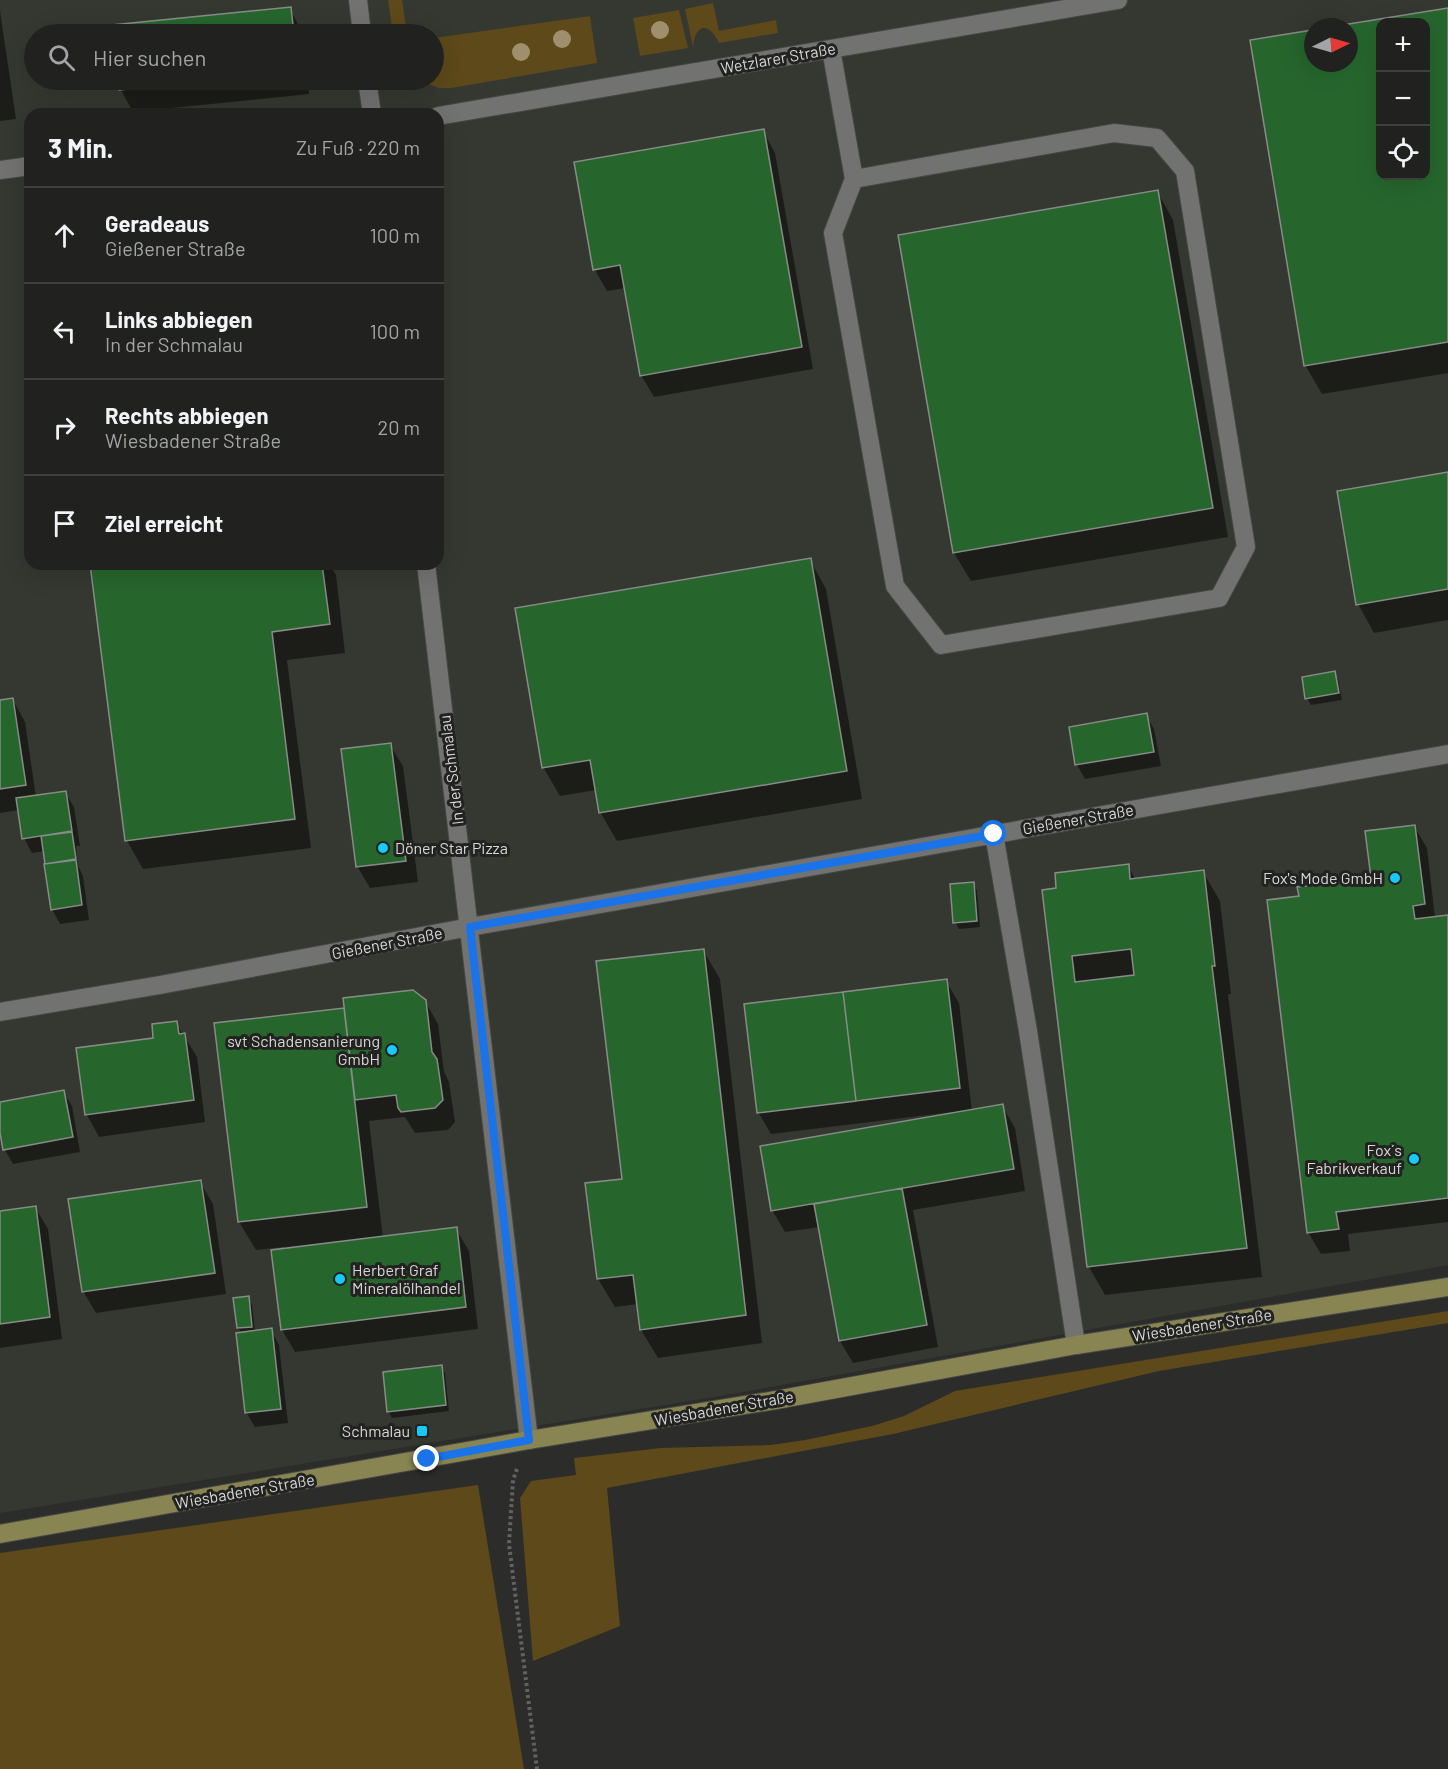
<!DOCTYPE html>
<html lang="de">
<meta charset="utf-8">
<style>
:root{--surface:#212220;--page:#292a29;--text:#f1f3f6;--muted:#a2a4a5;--line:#3e3f3e}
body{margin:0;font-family:Barlow,sans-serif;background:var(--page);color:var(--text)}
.controls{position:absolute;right:18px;top:18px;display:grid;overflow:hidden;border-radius:12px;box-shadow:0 6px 24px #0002}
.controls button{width:54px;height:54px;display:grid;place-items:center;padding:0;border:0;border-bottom:2px solid var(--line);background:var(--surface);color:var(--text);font:30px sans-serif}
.compass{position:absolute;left:1304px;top:18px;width:54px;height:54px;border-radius:50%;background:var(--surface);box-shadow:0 6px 24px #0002;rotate:85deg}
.stop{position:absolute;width:18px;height:18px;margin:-14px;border:4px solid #1a73e8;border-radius:50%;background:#fff}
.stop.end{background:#1a73e8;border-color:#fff;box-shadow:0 2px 6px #0008}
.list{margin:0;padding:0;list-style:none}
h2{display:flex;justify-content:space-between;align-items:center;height:78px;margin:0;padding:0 24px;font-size:26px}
h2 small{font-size:20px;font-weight:400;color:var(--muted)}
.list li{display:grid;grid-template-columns:39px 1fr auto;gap:18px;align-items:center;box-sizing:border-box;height:96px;padding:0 24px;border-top:2px solid var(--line)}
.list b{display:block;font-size:22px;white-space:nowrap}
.list p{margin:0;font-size:20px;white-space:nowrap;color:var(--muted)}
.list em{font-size:20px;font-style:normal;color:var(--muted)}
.icon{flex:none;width:33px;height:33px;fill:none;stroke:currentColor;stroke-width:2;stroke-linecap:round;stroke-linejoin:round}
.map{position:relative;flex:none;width:1448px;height:1769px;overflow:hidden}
.search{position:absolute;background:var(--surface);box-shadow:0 6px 24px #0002;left:24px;top:24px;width:420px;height:66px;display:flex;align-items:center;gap:15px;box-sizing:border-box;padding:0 21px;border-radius:33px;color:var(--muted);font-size:22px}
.panel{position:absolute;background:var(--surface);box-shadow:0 6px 24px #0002;left:24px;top:108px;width:420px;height:462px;border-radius:18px}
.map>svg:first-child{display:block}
</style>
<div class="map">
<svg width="1448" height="1769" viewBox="0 0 1448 1769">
<rect width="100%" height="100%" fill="#2c2d2a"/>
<path fill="#353830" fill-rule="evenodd" d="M 0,0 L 1448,0 L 1448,1265 L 732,1394 L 0,1513 ZM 1380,22 L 1426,22 L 1426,176 L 1380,176 ZM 1313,27 L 1349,27 L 1349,63 L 1313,63 ZM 34,34 L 434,34 L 434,80 L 34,80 ZM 30,114 L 438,114 L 438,564 L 30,564 Z"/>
<path fill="#5d4919" d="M 388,0 L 402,0 L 407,34 L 393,34 Z
M 713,3 L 719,31 L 776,20 L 778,33 L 719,43 C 709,21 695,24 693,47 L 685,9 Z
M 679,10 L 688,48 L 640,56 L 633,18 Z
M 590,16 L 597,63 L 451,88 L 439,88 L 418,80 L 434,80 L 434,38 Z
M 1448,1311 L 1448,1323 L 1159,1371 L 893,1434 L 607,1488 L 620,1626 L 533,1661 L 520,1498 L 531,1481 L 576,1475 L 574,1458 L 661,1448 L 771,1445 L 805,1440 L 872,1426 L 904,1416 L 955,1391 Z
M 478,1485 L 524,1769 L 0,1769 L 0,1553 Z"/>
<path fill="#0007" fill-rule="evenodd" d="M 290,9 L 303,34 L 115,34 L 114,26 Z
M 1448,9 L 1448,373 L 1322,394 L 1305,365 L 1313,31 L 1313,63 L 1349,63 L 1349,27 L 1339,27 ZM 1380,22 L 1426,22 L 1426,176 L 1380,176 Z
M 0,11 L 16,119 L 0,121 Z
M 119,80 L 308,80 L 309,94 L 133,112 L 121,90 Z
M 763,131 L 775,153 L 813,369 L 654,397 L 641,375 L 625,288 L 607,291 L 595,270 Z
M 1157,191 L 1173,220 L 1228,537 L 971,581 L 954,553 L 900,236 Z
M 1448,474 L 1448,620 L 1374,633 L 1358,604 Z
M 810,560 L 826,589 L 862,799 L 617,841 L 600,812 L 596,790 L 560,796 L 543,767 Z
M 91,564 L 329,564 L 336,575 L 345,653 L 287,660 L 311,848 L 143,869 L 127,841 Z
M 1334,673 L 1338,679 L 1342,700 L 1311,705 L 1307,698 Z
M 13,700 L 25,722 L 36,797 L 65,793 L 74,807 L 80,846 L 76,846 L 78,866 L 83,876 L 89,920 L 60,924 L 52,909 L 45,851 L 32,853 L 24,838 L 19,810 L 0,813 L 0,702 Z
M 1146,715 L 1154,729 L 1161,766 L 1085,779 L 1077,765 L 1070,728 Z
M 390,745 L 403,766 L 418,882 L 370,888 L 357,866 Z
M 1414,826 L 1427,848 L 1435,918 L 1448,917 L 1448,1222 L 1348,1234 L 1350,1251 L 1321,1254 L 1308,1232 L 1300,898 L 1372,879 Z
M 1128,866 L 1136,880 L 1203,872 L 1220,901 L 1231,994 L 1228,994 L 1262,1277 L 1105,1295 L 1089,1267 L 1058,889 Z
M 973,884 L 977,890 L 980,927 L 959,929 L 955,922 Z
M 703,950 L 720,979 L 762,1343 L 658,1358 L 641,1330 L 638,1304 L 615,1307 L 598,1279 L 623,1180 Z
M 946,981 L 959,1003 L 972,1111 L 1002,1106 L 1015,1128 L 1025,1191 L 913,1210 L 938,1347 L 853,1363 L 840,1341 L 820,1227 L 785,1232 L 772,1210 L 954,1114 L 953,1112 L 771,1134 L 758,1112 Z
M 425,1001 L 438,1024 L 444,1072 L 449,1082 L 455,1122 L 448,1130 L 415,1133 L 405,1117 L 369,1121 L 383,1238 L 456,1229 L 469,1251 L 478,1329 L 295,1352 L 282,1330 L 284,1247 L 256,1250 L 239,1222 L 343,1009 L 346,1015 Z
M 176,1023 L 197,1057 L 205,1122 L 99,1137 L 87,1115 L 78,1050 L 155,1039 Z
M 63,1092 L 72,1106 L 80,1152 L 13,1164 L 5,1150 L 0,1125 L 0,1104 Z
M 200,1182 L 213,1204 L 226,1294 L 96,1313 L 83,1291 Z
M 35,1207 L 48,1229 L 62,1339 L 0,1348 L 0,1212 Z
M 248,1298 L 252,1305 L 255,1332 L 271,1330 L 279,1345 L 288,1423 L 255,1427 L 246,1412 L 242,1334 L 238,1328 Z
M 441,1367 L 445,1373 L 449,1411 L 392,1418 L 388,1411 Z"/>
<path fill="#26662d" stroke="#898b89" stroke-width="1.5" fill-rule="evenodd" d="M 291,7 L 294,34 L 113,34 L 112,25 Z
M 1448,8 L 1448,342 L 1304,366 L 1250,40 L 1313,30 L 1313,63 L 1349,63 L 1349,27 L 1330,27 ZM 1380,22 L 1426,22 L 1426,176 L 1380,176 Z
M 118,80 L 224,80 L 119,90 Z
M 764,129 L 802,347 L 640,376 L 620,265 L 593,270 L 574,162 Z
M 1158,190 L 1213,508 L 953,553 L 898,235 Z
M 1448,472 L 1448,589 L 1356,605 L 1337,491 Z
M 811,558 L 847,771 L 599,813 L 590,760 L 542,768 L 515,608 Z
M 90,564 L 322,564 L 330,624 L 272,632 L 295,819 L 125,841 Z
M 1335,671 L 1339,693 L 1305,699 L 1302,677 Z
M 13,698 L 26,785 L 0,789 L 0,700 Z
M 1147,713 L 1154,752 L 1075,765 L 1069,727 Z
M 391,743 L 406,861 L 356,867 L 341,749 Z
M 66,791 L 72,831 L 22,839 L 16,798 Z
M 1415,825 L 1425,904 L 1413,906 L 1415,919 L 1448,915 L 1448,1198 L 1336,1212 L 1339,1229 L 1307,1233 L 1267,900 L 1299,896 L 1297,887 L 1371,878 L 1365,831 Z
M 72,832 L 76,859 L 45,864 L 41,836 Z
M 76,860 L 82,905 L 51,910 L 44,864 Z
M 1129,864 L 1130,879 L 1204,870 L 1215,966 L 1212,966 L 1247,1248 L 1087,1267 L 1042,890 L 1056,888 L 1055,873 ZM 1131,949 L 1134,975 L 1075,982 L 1072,956 Z
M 974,882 L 977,921 L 953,923 L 950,884 Z
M 704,949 L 746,1315 L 640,1330 L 633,1275 L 597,1279 L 585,1183 L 622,1179 L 596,961 Z
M 947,979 L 960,1088 L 856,1101 L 843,992 Z
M 413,990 L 426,1000 L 432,1052 L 437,1059 L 443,1100 L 435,1108 L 401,1112 L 398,1108 L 396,1095 L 355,1100 L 343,998 Z
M 843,992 L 856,1101 L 757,1113 L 744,1004 Z
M 344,1008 L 367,1207 L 238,1222 L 214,1023 Z
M 177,1021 L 179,1034 L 185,1033 L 194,1100 L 85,1115 L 76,1048 L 153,1038 L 152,1024 Z
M 64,1090 L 73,1137 L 3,1150 L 0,1133 L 0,1102 Z
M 1003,1104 L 1014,1169 L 771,1211 L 760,1146 Z
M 201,1180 L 215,1273 L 82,1292 L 68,1199 Z
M 902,1188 L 927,1325 L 839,1341 L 814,1204 Z
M 36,1206 L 50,1317 L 0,1324 L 0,1211 Z
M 457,1227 L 466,1307 L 281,1330 L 271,1250 Z
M 249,1296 L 252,1327 L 237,1328 L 233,1298 Z
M 272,1328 L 281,1409 L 245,1413 L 236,1333 Z
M 442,1365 L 446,1405 L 387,1412 L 383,1372 Z"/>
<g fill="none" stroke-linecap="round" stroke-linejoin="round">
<g stroke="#474846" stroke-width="20">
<path id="minor" d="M 358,0 L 362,34
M 831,49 L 854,179 L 833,233 L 895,586 L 941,645 L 1219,598 L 1246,547 L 1185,171 L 1157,138 L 1114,133 L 854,179
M 367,80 L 372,114
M 438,116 L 1118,0
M 0,170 L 30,166
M 426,564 L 529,1440
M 994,834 L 1028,1031 L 1076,1345
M 0,1012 L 160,985 L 470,927 L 1448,754"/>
</g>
<g stroke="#474846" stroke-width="20">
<path id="major" d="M 0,1534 L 529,1440 L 776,1400 L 1076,1345 L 1448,1287"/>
</g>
<path stroke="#626361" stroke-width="4" stroke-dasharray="3 3" stroke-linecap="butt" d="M 517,1469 L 513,1480 L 509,1544 L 537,1769"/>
<use href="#minor" stroke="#727370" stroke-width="18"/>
<use href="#major" stroke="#888552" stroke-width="18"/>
</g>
<g fill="#9f8f6c">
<circle cx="660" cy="30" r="9"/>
<circle cx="562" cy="39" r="9"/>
<circle cx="521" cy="52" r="9"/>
</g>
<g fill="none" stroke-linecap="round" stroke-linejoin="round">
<path stroke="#1a73e8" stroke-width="8" d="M 427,1459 L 529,1440 L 470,927 L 994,834"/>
</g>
<g fill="#17cafb" stroke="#222321" stroke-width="2">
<circle cx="383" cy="848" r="6"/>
<circle cx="1395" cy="878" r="6"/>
<circle cx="392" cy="1050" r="6"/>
<circle cx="1414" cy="1159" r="6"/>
<circle cx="340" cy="1279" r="6"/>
<rect x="416" y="1425" width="12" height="12" rx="3"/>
</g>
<g text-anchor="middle" stroke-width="6" stroke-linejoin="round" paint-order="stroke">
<g font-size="16" fill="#d7d8d6" stroke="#222321">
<text transform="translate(778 58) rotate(-10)" y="6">Wetzlarer Straße</text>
<text transform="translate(451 770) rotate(-97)" y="6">In der Schmalau</text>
<text transform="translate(1078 819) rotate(-10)" y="6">Gießener Straße</text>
<text transform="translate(387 943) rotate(-11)" y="6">Gießener Straße</text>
<text transform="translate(1202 1325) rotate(-9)" y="6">Wiesbadener Straße</text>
<text transform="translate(724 1408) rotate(-10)" y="6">Wiesbadener Straße</text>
<text transform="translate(245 1491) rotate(-10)" y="6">Wiesbadener Straße</text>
</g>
<g font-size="16" fill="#d7d8d6" stroke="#222321" text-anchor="end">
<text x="395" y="854" text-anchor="start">Döner Star Pizza</text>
<text x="1383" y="884">Fox's Mode GmbH</text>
<text x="380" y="1047">svt Schadensanierung<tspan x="380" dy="18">GmbH</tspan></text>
<text x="1402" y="1156">Fox´s<tspan x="1402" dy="18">Fabrikverkauf</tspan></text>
<text x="352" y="1276" text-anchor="start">Herbert Graf<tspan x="352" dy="18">Mineralölhandel</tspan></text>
<text x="410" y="1437">Schmalau</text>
</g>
</g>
</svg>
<div class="controls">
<button>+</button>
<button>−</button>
<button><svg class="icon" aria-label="locate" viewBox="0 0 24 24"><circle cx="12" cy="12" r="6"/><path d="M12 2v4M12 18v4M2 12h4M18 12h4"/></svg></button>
</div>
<svg class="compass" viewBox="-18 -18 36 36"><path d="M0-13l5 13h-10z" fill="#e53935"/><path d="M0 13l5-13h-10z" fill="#a2a4a5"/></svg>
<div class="stop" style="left:994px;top:834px"></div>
<div class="stop end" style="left:427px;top:1459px"></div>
<div class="search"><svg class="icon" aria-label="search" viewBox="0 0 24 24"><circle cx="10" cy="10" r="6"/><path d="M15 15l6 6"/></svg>Hier suchen</div>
<section class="panel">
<h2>3 Min.<small>Zu Fuß · 220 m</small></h2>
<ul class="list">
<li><svg class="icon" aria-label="ahead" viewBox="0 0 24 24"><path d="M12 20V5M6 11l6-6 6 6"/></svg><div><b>Geradeaus</b><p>Gießener Straße</p></div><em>100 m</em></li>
<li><svg class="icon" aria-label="left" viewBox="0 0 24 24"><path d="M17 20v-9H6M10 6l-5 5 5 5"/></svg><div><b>Links abbiegen</b><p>In der Schmalau</p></div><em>100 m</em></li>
<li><svg class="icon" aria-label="right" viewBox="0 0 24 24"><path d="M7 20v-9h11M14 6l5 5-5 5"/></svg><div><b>Rechts abbiegen</b><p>Wiesbadener Straße</p></div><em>20 m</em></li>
<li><svg class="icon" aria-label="arrive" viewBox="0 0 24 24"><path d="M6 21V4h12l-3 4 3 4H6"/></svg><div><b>Ziel erreicht</b></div></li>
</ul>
</section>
</div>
